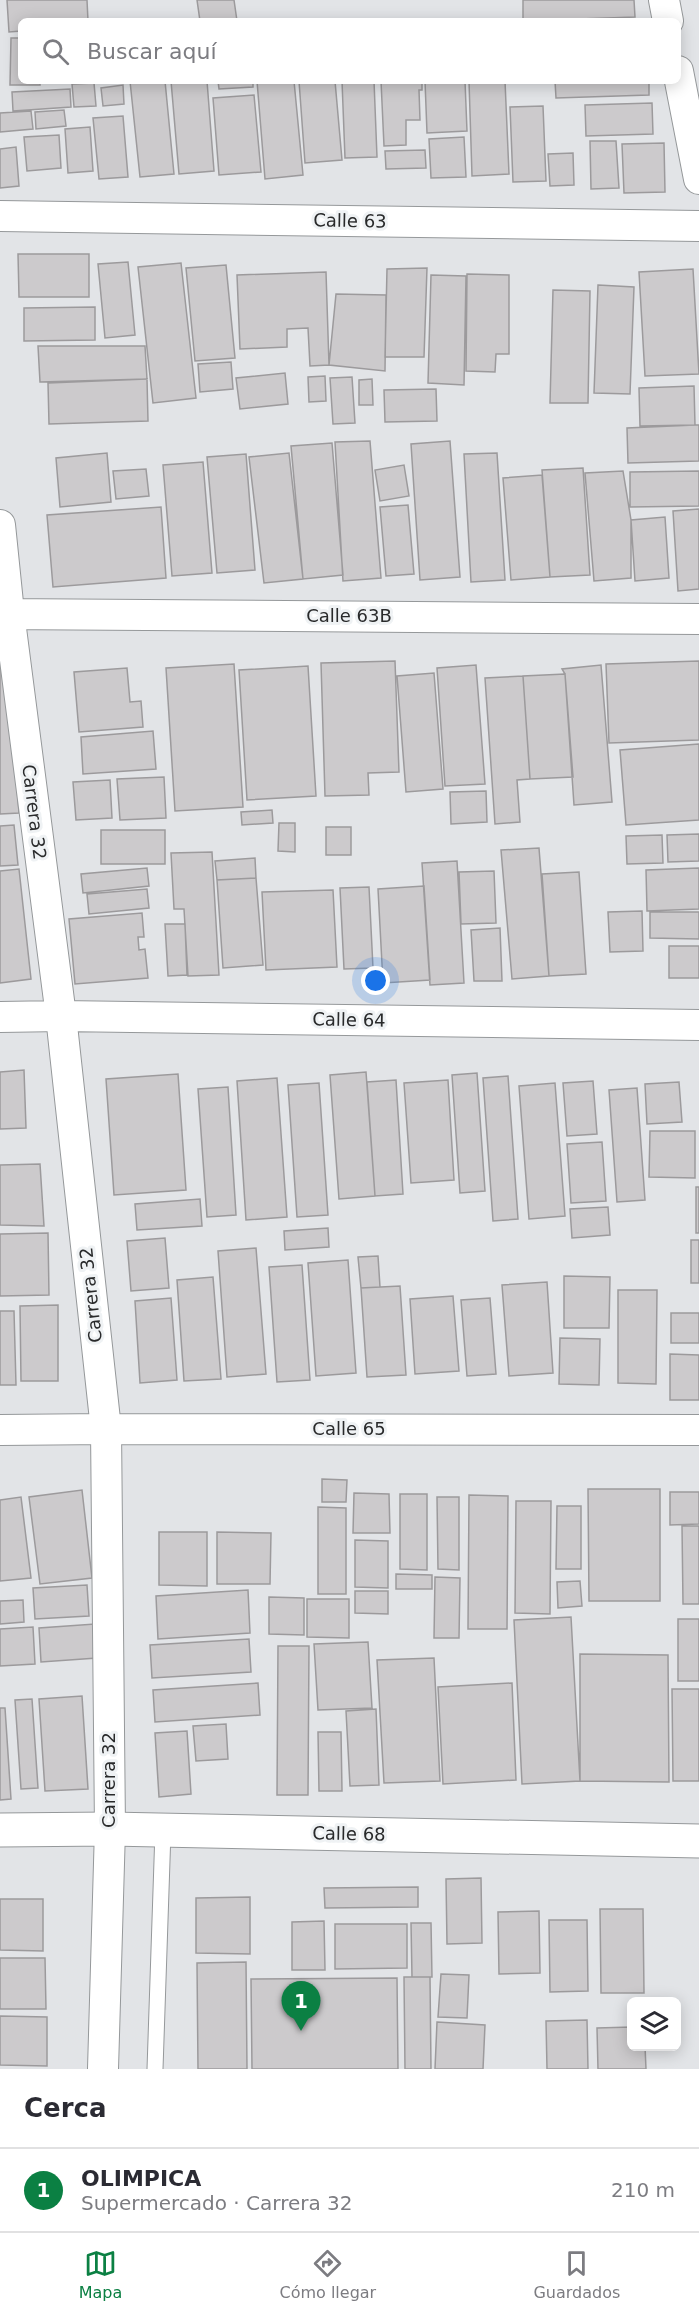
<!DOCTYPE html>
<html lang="es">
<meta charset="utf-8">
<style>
:root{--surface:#fff;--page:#f2f2f3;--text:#2b2b33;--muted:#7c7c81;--line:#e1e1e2;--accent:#0b8043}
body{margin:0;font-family:"DejaVu Sans",sans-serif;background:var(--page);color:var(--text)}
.controls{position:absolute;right:18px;bottom:18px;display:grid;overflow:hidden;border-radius:9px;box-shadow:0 3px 15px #0003}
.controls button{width:54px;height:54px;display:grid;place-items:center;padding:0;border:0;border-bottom:2px solid var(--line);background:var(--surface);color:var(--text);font:30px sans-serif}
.you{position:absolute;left:376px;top:981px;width:21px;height:21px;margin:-15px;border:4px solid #fff;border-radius:50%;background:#1a73e8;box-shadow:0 0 0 9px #1a73e833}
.badge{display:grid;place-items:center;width:39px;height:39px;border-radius:50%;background:var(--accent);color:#fff;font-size:20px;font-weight:700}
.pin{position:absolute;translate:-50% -50px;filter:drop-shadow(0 2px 3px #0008)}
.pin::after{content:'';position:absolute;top:32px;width:21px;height:18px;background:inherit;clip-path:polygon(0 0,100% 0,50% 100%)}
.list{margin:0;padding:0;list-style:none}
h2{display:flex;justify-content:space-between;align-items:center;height:78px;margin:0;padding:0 24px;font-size:26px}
h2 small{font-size:20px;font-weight:400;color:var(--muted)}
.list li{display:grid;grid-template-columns:39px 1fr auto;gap:18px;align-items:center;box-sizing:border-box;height:84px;padding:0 24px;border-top:2px solid var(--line)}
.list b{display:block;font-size:22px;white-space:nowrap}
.list p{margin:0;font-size:20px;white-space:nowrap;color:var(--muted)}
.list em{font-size:20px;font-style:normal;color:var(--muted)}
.icon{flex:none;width:33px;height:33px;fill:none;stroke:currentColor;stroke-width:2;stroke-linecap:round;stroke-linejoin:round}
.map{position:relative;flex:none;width:699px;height:2069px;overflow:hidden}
.search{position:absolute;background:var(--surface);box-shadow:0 3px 15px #0003;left:18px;right:18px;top:18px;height:66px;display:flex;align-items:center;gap:15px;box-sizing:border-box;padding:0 21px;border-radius:9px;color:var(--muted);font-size:22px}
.sheet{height:162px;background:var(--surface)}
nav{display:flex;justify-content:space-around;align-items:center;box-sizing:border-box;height:84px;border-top:2px solid var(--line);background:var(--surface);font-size:16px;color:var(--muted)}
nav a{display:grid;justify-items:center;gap:3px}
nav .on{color:var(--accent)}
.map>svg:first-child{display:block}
</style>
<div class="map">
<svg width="699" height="2069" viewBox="0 0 699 2069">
<rect width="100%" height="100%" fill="#e2e4e7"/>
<path fill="#cccacc" stroke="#9c9a9c" stroke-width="1.5" d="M 7,0 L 87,0 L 88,21 L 21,21 L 21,31 L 9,32 Z
M 197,0 L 234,0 L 237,21 L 200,21 Z
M 523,0 L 634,0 L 635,17 L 523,21 Z
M 11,38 L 21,38 L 21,81 L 40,81 L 40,85 L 10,85 Z
M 130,81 L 165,81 L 174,174 L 140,177 Z
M 171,81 L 207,81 L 214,171 L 179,174 Z
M 218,81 L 253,81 L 253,87 L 219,89 Z
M 257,81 L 294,81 L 303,175 L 265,179 Z
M 299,81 L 335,81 L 342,160 L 305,163 Z
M 342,81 L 374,81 L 377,157 L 345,158 Z
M 381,81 L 422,81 L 422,90 L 419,90 L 420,120 L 406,120 L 406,145 L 384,146 Z
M 425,81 L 465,81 L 467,131 L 427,133 Z
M 469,81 L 505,81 L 509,174 L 472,176 Z
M 555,81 L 649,81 L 649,95 L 556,98 Z
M 94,83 L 96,106 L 74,107 L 72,84 Z
M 123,85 L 124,104 L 103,106 L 101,88 Z
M 70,89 L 71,107 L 13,111 L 12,92 Z
M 254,95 L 261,172 L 219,175 L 213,98 Z
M 652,103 L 653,134 L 586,136 L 585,105 Z
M 543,106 L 546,181 L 513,182 L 510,107 Z
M 64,110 L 66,126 L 36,129 L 35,112 Z
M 31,111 L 33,129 L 0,132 L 0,113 Z
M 123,116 L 128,177 L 99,179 L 93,118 Z
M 90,127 L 93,171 L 68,173 L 65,129 Z
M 59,135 L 61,168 L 27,171 L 24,137 Z
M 464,137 L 466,177 L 431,178 L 429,139 Z
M 590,141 L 616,141 L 619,188 L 591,189 Z
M 664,143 L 665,192 L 624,193 L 622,144 Z
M 16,147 L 19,186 L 0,188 L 0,149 Z
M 425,150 L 426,168 L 386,169 L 385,151 Z
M 573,153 L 574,185 L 550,186 L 548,154 Z
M 18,254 L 89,254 L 89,297 L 19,297 Z
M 128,262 L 135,335 L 105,338 L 98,264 Z
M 181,263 L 196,398 L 153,403 L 138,267 Z
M 226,265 L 235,358 L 195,361 L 186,268 Z
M 427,268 L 424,357 L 385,357 L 387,269 Z
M 693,269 L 699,374 L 645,376 L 639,272 Z
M 326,272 L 329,365 L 310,366 L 308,328 L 287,329 L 287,347 L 240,349 L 237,275 Z
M 467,274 L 509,275 L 509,354 L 496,354 L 495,372 L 466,371 Z
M 431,275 L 466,276 L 464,385 L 428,383 Z
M 598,285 L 634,287 L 630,394 L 594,393 Z
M 553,290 L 590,291 L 588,403 L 550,403 Z
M 336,294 L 386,295 L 385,371 L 329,365 Z
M 95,307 L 95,340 L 24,341 L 24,308 Z
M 38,346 L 145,346 L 147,379 L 40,382 Z
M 231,362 L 233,389 L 200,392 L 198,364 Z
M 285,373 L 288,404 L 240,409 L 236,378 Z
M 325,376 L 326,401 L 309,402 L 308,377 Z
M 352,377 L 355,423 L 333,424 L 330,378 Z
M 147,379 L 148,421 L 49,424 L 48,383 Z
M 372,379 L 373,405 L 359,405 L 359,380 Z
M 694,386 L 695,425 L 640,426 L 639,388 Z
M 436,389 L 437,421 L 385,422 L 384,390 Z
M 695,425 L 699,425 L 699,461 L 628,463 L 627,428 Z
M 370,441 L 381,578 L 343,581 L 335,442 Z
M 450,441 L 460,577 L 420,580 L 411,444 Z
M 332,443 L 343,575 L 303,579 L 291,446 Z
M 107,453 L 111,502 L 60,507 L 56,458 Z
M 289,453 L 303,579 L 264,583 L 249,457 Z
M 497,453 L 505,580 L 471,582 L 464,454 Z
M 246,454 L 255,570 L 217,573 L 207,457 Z
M 203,462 L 212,573 L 172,576 L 163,465 Z
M 404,465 L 409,496 L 380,501 L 375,470 Z
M 583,468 L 590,575 L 550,577 L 542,470 Z
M 146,469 L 149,496 L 116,499 L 113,471 Z
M 623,471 L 631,520 L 631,578 L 594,581 L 585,473 Z
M 699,471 L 699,506 L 630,507 L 630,472 Z
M 542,475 L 550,577 L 511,580 L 503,478 Z
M 408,505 L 414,574 L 386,576 L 380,507 Z
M 161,507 L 166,578 L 53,587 L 47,515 Z
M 699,509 L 699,589 L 678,591 L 673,511 Z
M 665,517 L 669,578 L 635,581 L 631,520 Z
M 0,656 L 7,656 L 19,813 L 0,814 Z
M 395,661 L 399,772 L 368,773 L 369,795 L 325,796 L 321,663 Z
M 699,661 L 699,740 L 609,743 L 606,664 Z
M 234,664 L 243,807 L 175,811 L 166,668 Z
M 476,665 L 485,784 L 445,786 L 437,668 Z
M 601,665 L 612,802 L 574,805 L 565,674 L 562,669 Z
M 308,666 L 316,796 L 247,800 L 239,670 Z
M 127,668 L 130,702 L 141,701 L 143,727 L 79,732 L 74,672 Z
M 434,673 L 443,789 L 406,792 L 397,676 Z
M 565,674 L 573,777 L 530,779 L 523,676 Z
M 523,676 L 530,779 L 517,780 L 520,822 L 495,824 L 485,678 Z
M 153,731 L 156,769 L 83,774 L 81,737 Z
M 699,744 L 699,820 L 626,825 L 620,750 Z
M 164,777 L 166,818 L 120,820 L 117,779 Z
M 110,780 L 112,818 L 76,820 L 73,782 Z
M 486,791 L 487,822 L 451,824 L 450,792 Z
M 272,810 L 273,823 L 242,825 L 241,812 Z
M 279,823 L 295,823 L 295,852 L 278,851 Z
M 14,825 L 18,865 L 0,866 L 0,826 Z
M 326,827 L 351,827 L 351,855 L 326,855 Z
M 101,830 L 165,830 L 165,864 L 101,864 Z
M 699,834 L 699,861 L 668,862 L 667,835 Z
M 662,835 L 663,863 L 627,864 L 626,836 Z
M 539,848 L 549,976 L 512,979 L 501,850 Z
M 212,852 L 219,975 L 188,976 L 184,909 L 174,909 L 171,853 Z
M 255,858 L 256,878 L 217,880 L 215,861 Z
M 457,861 L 464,983 L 430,985 L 422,863 Z
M 147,868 L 149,886 L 83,893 L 81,874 Z
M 699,868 L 699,909 L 647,911 L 646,870 Z
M 19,869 L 31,979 L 0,983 L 0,871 Z
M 494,871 L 496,923 L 461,924 L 459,872 Z
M 579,872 L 586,974 L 549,976 L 542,874 Z
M 256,878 L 263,965 L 223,968 L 217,880 Z
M 424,886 L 430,980 L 383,983 L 378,889 Z
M 369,887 L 373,968 L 344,969 L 340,888 Z
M 147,889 L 149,908 L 89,914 L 87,894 Z
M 333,890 L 337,967 L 266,970 L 262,892 Z
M 642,911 L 643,951 L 610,952 L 608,912 Z
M 650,912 L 699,912 L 699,939 L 650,938 Z
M 142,913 L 144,937 L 138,937 L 139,950 L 145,949 L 148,978 L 75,984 L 69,919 Z
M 165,924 L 185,924 L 187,975 L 168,976 Z
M 500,928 L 502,981 L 474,981 L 471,930 Z
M 669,946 L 699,946 L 699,978 L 669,978 Z
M 24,1070 L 26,1128 L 0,1129 L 0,1072 Z
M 366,1072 L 375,1196 L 339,1199 L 330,1075 Z
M 477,1073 L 485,1191 L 460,1193 L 452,1075 Z
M 178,1074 L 186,1190 L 114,1195 L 106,1079 Z
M 508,1076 L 518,1219 L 493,1221 L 483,1078 Z
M 277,1078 L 287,1217 L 246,1220 L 237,1081 Z
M 396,1080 L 403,1194 L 375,1196 L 367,1082 Z
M 448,1080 L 454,1180 L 411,1183 L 404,1083 Z
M 593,1081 L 597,1134 L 567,1136 L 563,1083 Z
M 679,1082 L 682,1122 L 647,1124 L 645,1084 Z
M 319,1083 L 328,1215 L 297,1217 L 288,1085 Z
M 555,1083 L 565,1216 L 529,1219 L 519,1086 Z
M 228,1087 L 236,1215 L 207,1217 L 198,1089 Z
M 637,1088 L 645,1200 L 617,1202 L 609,1090 Z
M 650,1131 L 695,1131 L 695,1178 L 649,1177 Z
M 602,1142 L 606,1201 L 571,1203 L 567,1144 Z
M 40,1164 L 44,1226 L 0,1225 L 0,1165 Z
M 696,1187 L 699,1187 L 699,1233 L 696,1233 Z
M 200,1199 L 202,1226 L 137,1230 L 135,1204 Z
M 608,1207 L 610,1235 L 572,1238 L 570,1209 Z
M 328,1228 L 329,1247 L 285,1250 L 284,1231 Z
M 48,1233 L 49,1295 L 0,1296 L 0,1234 Z
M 165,1238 L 169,1288 L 131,1291 L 127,1241 Z
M 691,1240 L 699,1240 L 699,1283 L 691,1283 Z
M 256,1248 L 266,1374 L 227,1377 L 218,1251 Z
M 378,1256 L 380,1287 L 361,1288 L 358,1257 Z
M 348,1260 L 356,1373 L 316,1376 L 308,1263 Z
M 302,1265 L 310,1380 L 277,1382 L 269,1267 Z
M 564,1276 L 610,1277 L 609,1328 L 564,1328 Z
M 213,1277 L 221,1379 L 184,1381 L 177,1280 Z
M 547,1282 L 553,1373 L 509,1376 L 502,1285 Z
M 400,1286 L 406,1375 L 367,1377 L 361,1288 Z
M 618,1290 L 657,1290 L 656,1384 L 618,1383 Z
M 453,1296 L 459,1371 L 415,1374 L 410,1299 Z
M 171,1298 L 177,1380 L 140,1383 L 135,1301 Z
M 490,1298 L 496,1374 L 467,1376 L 461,1300 Z
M 58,1305 L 58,1381 L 21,1381 L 20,1306 Z
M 0,1311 L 14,1311 L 16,1385 L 0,1385 Z
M 671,1313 L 699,1313 L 699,1343 L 671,1343 Z
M 560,1338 L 600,1339 L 599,1385 L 559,1384 Z
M 670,1354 L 699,1355 L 699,1400 L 670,1400 Z
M 322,1479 L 347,1480 L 346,1502 L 322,1502 Z
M 588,1489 L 660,1489 L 660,1601 L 589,1601 Z
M 82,1490 L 92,1578 L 40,1584 L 29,1497 Z
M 670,1492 L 699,1492 L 699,1524 L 670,1525 Z
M 354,1493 L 389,1494 L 390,1533 L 353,1533 Z
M 400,1494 L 427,1494 L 427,1570 L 400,1569 Z
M 469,1495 L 508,1496 L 507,1629 L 468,1629 Z
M 21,1497 L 31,1578 L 0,1581 L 0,1500 Z
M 437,1497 L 459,1497 L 459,1570 L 438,1569 Z
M 516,1501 L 551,1501 L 550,1614 L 515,1613 Z
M 557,1506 L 581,1506 L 581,1569 L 556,1569 Z
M 318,1507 L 346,1508 L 346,1594 L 318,1594 Z
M 682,1526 L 699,1526 L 699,1604 L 683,1604 Z
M 159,1532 L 207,1532 L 207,1586 L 159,1585 Z
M 217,1532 L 271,1533 L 270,1584 L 217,1584 Z
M 355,1540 L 388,1541 L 388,1588 L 355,1587 Z
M 396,1574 L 432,1575 L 432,1589 L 396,1589 Z
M 435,1577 L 460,1578 L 459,1638 L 434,1638 Z
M 580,1581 L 582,1606 L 558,1608 L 557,1582 Z
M 87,1585 L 89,1616 L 35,1619 L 33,1588 Z
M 248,1590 L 250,1633 L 158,1639 L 156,1596 Z
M 355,1591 L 388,1591 L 388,1614 L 355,1613 Z
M 269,1597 L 304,1598 L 304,1635 L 269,1634 Z
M 307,1599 L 349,1599 L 349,1638 L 307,1637 Z
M 23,1600 L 24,1622 L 0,1624 L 0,1601 Z
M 571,1617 L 580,1781 L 522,1784 L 514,1620 Z
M 678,1619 L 699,1619 L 699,1681 L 678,1681 Z
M 95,1624 L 97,1658 L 41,1662 L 39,1628 Z
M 33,1627 L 35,1664 L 0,1666 L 0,1629 Z
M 249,1639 L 251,1672 L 152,1678 L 150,1645 Z
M 368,1642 L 372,1708 L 318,1710 L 314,1644 Z
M 278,1646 L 309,1646 L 308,1795 L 277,1795 Z
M 580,1654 L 668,1655 L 669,1782 L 580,1781 Z
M 434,1658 L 440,1781 L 384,1783 L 377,1660 Z
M 258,1683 L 260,1715 L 155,1722 L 153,1690 Z
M 512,1683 L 516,1780 L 443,1784 L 438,1687 Z
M 672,1689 L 699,1689 L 699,1781 L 673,1781 Z
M 82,1696 L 88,1789 L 45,1791 L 39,1699 Z
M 32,1699 L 38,1788 L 21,1789 L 15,1700 Z
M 0,1708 L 5,1708 L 11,1799 L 0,1800 Z
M 376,1709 L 379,1785 L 350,1786 L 346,1711 Z
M 226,1724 L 228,1759 L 196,1761 L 193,1726 Z
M 187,1731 L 191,1794 L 159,1797 L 155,1733 Z
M 318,1732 L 341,1732 L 342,1791 L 319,1791 Z
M 481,1878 L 482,1943 L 447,1944 L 446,1879 Z
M 418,1887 L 418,1907 L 325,1908 L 324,1888 Z
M 250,1897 L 250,1954 L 196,1953 L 196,1898 Z
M 0,1899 L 43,1899 L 43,1951 L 0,1950 Z
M 600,1909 L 643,1909 L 644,1993 L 601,1993 Z
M 539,1911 L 540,1973 L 499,1974 L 498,1912 Z
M 549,1920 L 587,1920 L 588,1991 L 550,1992 Z
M 324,1921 L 325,1970 L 292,1970 L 292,1922 Z
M 411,1923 L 431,1923 L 432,1977 L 412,1977 Z
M 335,1924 L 407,1924 L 407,1968 L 335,1969 Z
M 0,1958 L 45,1958 L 46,2009 L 0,2009 Z
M 246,1962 L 247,2069 L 198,2069 L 197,1963 Z
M 441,1974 L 469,1975 L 467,2018 L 438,2017 Z
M 404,1977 L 430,1977 L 431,2069 L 405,2069 Z
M 397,1978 L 398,2069 L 252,2069 L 251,1979 Z
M 0,2016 L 47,2017 L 47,2066 L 0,2065 Z
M 587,2020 L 588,2069 L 547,2069 L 546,2021 Z
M 437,2022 L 485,2025 L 483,2069 L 435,2069 Z
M 632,2027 L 632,2046 L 645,2046 L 646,2069 L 598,2069 L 597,2028 Z"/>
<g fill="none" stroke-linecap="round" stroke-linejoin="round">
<g stroke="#95989a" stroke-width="17">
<path id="service" d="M 155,2069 L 163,1831"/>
</g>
<g stroke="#95989a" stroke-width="32">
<path id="minor" d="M 664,0 L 668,21
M 678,71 L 699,179
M 0,216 L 699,226
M 0,525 L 9,613 L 61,1016 L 106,1429 L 110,1829 L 103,2069
M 0,614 L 699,619
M 0,1017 L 61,1016 L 699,1025
M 0,1430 L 106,1429 L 699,1430"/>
</g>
<g stroke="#95989a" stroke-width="35">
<path id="tertiary" d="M 0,1830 L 110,1829 L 699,1841"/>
</g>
<use href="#service" stroke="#fff" stroke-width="15"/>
<use href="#minor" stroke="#fff" stroke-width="30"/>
<use href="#tertiary" stroke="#fff" stroke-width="33"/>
</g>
<g text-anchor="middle" stroke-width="6" stroke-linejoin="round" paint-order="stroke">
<g font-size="18" fill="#292a2b" stroke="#eff2f4">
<text transform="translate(350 221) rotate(1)" y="6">Calle 63</text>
<text x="349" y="622">Calle 63B</text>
<text transform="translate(34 812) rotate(83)" y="6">Carrera 32</text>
<text transform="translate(349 1020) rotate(1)" y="6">Calle 64</text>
<text transform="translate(91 1295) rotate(-96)" y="6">Carrera 32</text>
<text x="349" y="1435">Calle 65</text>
<text transform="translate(109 1780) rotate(-90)" y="6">Carrera 32</text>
<text transform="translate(349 1834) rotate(1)" y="6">Calle 68</text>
</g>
</g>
</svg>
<div class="controls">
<button><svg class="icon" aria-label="layers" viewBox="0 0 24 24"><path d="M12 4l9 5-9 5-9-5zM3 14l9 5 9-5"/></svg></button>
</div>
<div class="you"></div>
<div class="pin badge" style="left:301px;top:2031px">1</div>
<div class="search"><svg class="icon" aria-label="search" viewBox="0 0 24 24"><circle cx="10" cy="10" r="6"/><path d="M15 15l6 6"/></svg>Buscar aquí</div>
</div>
<section class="sheet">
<h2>Cerca<small></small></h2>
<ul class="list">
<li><span class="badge">1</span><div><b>OLIMPICA</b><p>Supermercado · Carrera 32</p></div><em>210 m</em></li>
</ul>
</section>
<nav>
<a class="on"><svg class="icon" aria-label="map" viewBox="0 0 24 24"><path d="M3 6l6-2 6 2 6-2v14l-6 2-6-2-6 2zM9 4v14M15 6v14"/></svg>Mapa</a>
<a><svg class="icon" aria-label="directions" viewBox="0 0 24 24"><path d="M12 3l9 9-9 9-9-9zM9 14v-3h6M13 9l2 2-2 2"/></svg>Cómo llegar</a>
<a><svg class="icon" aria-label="saved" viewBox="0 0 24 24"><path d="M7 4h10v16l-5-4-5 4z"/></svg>Guardados</a>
</nav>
